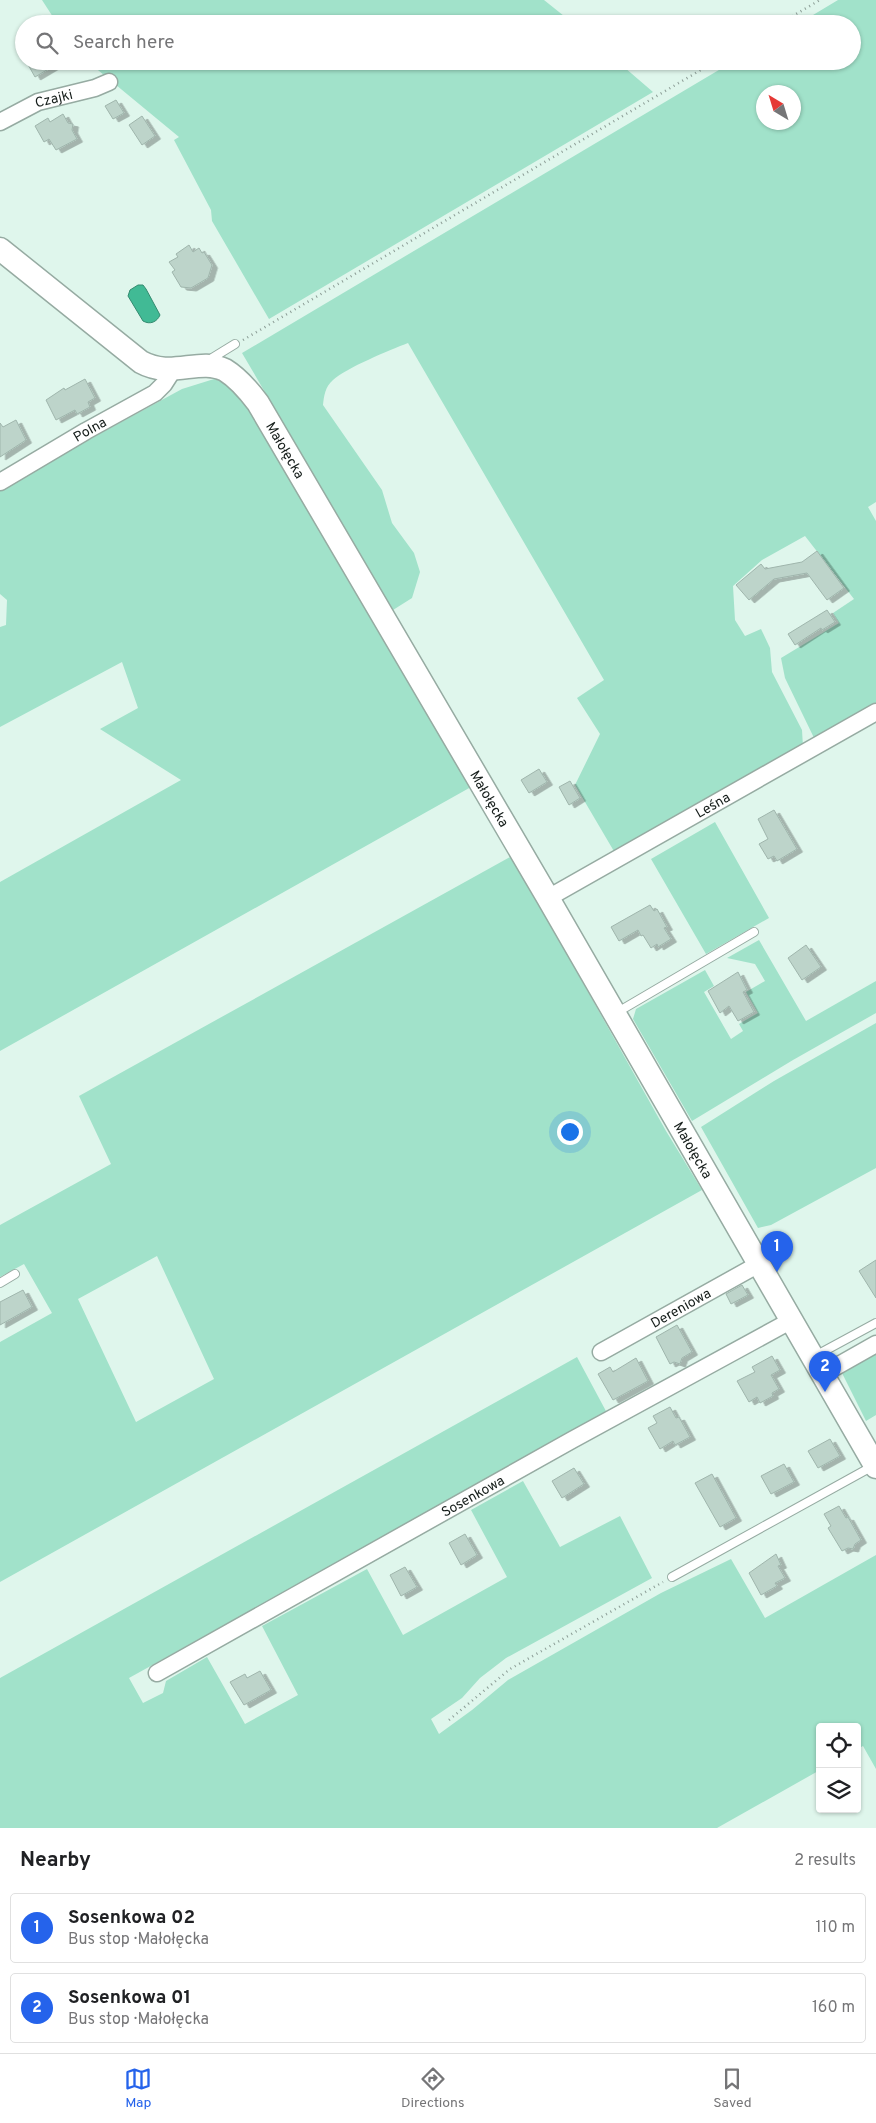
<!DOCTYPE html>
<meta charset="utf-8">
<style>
:root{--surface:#fff;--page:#f6f6f6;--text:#202124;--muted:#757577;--line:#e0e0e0;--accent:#2563eb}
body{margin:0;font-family:Overpass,sans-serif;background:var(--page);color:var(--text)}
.controls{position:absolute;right:15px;bottom:15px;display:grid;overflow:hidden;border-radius:5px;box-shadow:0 1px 4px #0004}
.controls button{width:45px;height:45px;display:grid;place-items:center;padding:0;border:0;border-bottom:1px solid var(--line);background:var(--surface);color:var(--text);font:25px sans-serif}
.compass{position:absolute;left:756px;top:85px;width:45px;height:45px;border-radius:50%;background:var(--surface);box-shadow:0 1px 4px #0004;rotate:322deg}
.you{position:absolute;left:569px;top:1131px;width:18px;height:18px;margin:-12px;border:4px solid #fff;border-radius:50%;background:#1a73e8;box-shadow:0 0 0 8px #1a73e833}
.badge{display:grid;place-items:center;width:32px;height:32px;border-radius:50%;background:var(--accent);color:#fff;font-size:16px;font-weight:700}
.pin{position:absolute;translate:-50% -41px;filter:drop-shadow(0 1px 2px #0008)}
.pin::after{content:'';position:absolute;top:26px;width:18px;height:15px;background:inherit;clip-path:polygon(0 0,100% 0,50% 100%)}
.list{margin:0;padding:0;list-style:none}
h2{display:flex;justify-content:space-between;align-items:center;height:65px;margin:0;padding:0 20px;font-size:21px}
h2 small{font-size:16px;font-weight:400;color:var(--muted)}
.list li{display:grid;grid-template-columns:32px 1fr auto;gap:15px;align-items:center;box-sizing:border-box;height:70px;margin:0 10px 10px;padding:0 10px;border:1px solid var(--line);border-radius:5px}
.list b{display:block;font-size:19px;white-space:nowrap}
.list p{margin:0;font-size:16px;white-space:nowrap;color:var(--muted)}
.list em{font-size:16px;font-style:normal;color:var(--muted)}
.icon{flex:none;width:28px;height:28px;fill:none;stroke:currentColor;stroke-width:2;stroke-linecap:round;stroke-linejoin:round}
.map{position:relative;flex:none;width:876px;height:1828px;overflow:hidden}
.search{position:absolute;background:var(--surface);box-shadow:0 1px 4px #0004;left:15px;right:15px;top:15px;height:55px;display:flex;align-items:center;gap:12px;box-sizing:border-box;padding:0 18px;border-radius:28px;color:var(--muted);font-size:19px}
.sheet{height:225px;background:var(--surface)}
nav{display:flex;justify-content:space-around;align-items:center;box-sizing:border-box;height:70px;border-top:1px solid var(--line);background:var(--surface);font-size:14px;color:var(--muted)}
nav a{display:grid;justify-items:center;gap:2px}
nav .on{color:var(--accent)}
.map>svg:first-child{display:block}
</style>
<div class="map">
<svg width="876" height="1828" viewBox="0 0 876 1828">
<defs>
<filter id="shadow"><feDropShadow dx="5.5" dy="3" stdDeviation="0" flood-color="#0004"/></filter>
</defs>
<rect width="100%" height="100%" fill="#dff6ec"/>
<path fill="#a1e2ca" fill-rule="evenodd" d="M 42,0 L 544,0 L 574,24 L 42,24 L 53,17 Z
M 838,0 L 876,0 L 876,502 L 868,507 L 876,521 L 876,706 L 816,742 L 785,678 L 781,658 L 839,623 L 833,613 L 854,599 L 805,536 L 762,560 L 733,586 L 735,620 L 745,636 L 761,629 L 770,648 L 772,672 L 802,730 L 803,747 L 615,853 L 575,785 L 600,734 L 577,698 L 604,680 L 408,343 C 390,350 346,368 333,380 C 325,387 324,396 323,405 L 382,490 L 392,523 L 414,553 L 420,572 L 412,598 L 393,610 L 242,353 L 734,61 L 852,61 L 852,24 L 798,24 ZM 764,92 L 794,92 L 794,122 L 764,122 Z
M 87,61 L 617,61 L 653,92 L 269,319 L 212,221 L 211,210 L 174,140 L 179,137 Z
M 214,379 L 228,384 L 243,397 L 353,589 L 392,651 L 471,787 L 0,1051 L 0,882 L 181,780 L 100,729 L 138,708 L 122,662 L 0,727 L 0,627 L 6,625 L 7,600 L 0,594 L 0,488 L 182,389 Z
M 715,822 L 769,918 L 706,954 L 651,859 Z
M 512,856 L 666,1131 L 702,1190 L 0,1582 L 0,1342 L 52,1313 L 24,1264 L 0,1277 L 0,1225 L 111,1164 L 79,1096 ZM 157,1256 L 214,1379 L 136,1422 L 78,1299 Z
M 759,940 L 806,1021 L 876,981 L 876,1013 L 793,1060 L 692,1121 L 633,1019 L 636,1009 L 705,970 L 714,986 L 704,992 L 731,1039 L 743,1031 L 739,1024 L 758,1013 L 746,992 L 765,981 L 755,964 L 727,958 Z
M 876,1023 L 876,1168 L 771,1225 L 758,1228 L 701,1127 L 774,1081 Z
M 876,1354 L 876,1415 L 866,1421 L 842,1373 Z
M 577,1357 L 607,1413 L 129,1678 L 143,1703 L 163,1693 L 166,1681 L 207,1657 L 245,1724 L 298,1695 L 262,1626 L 367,1569 L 403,1635 L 507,1577 L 471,1510 L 523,1481 L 560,1547 L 620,1516 L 652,1578 L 506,1658 L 480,1678 L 462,1698 L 431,1719 L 439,1734 L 472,1710 L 508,1680 L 661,1593 L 731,1559 L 765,1618 L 876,1555 L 876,1769 L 863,1746 L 857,1749 L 857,1727 L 820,1727 L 820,1770 L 717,1828 L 0,1828 L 0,1678 Z"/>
<path fill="#41ba95" stroke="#348b70" d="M 138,285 L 143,285 L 146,289 L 160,315 C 157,322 150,325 143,321 L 128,296 L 130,290 Z"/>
<path fill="#bdd4ca" stroke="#9fb5ac" filter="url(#shadow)" d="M 26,61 L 62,61 L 35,77 Z
M 116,100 L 124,113 L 113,119 L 105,106 Z
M 63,114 L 68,123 L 73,124 L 72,130 L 77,139 L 56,150 L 49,139 L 44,142 L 35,126 L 48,118 L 50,122 Z
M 142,116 L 155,136 L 142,145 L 129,125 Z
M 189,245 L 193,252 L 199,248 L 202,253 L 204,252 L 212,265 L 208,278 L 191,288 L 181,287 L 172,272 L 175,270 L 169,262 L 178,257 L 176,254 Z
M 85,379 L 95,398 L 88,402 L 90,407 L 77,414 L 75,410 L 56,420 L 46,400 L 64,388 L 65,390 Z
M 16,420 L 26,440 L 0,457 L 0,423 L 3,427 Z
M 817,551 L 844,588 L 827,600 L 807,573 L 774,579 L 749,600 L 736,585 L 761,564 L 765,569 L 802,562 Z
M 827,610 L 835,622 L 822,630 L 821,628 L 795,645 L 788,634 Z
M 539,769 L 547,782 L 529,793 L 521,780 Z
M 570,781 L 580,798 L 569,805 L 559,787 Z
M 774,810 L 797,849 L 777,861 L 774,856 L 768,859 L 759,844 L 768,839 L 758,819 Z
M 650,905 L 654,911 L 657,909 L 667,927 L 664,928 L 671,939 L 658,947 L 657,944 L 651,948 L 643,935 L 641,936 L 638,930 L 619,941 L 611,927 Z
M 806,945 L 821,967 L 802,980 L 788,958 Z
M 738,972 L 747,990 L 743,992 L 754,1012 L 738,1021 L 729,1006 L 720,1013 L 708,991 Z
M 876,1260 L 876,1298 L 859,1271 Z
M 742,1285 L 748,1295 L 731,1304 L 726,1294 Z
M 23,1290 L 32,1307 L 0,1325 L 0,1302 Z
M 677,1325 L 692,1352 L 682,1358 L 680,1364 L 674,1362 L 670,1364 L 656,1337 Z
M 772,1356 L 780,1370 L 771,1375 L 779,1389 L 772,1393 L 773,1396 L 760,1403 L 757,1397 L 749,1402 L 737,1381 L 755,1372 L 752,1367 Z
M 636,1358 L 648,1381 L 613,1400 L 598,1374 L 610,1367 L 613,1372 Z
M 670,1407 L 676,1418 L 679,1417 L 690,1437 L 675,1445 L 673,1441 L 660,1449 L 648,1428 L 657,1423 L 653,1416 Z
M 830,1439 L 840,1456 L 818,1468 L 808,1451 Z
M 784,1464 L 794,1482 L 771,1494 L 761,1476 Z
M 574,1468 L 584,1484 L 562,1498 L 552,1481 Z
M 712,1474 L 736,1518 L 720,1527 L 695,1483 Z
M 839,1506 L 846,1518 L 848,1517 L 861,1540 L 855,1544 L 853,1549 L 848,1548 L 842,1551 L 828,1528 L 831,1526 L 824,1514 Z
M 465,1534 L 477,1555 L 461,1565 L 449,1543 Z
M 776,1554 L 781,1565 L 778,1566 L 785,1578 L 775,1583 L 777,1586 L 761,1595 L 749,1573 Z
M 405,1567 L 417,1587 L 401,1596 L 390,1575 Z
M 260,1671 L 271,1690 L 244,1705 L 230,1682 L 245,1674 L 247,1678 Z"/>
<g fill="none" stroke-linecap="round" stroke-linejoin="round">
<g stroke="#96aba2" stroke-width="10">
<path id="lane" d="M 209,360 L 235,344
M 616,1013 L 754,932
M 0,1283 L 15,1274
M 815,1356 L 876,1323
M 672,1577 L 873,1466"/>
</g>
<g stroke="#96aba2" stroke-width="19">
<g id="street">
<path id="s1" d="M 0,122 L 38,102 L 95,88 L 109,82"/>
<path id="s2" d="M 0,482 L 86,431 L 155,393 L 164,384 L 173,370"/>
<path id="s3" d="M 548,898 L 876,712"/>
<path id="s4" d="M 601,1352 L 759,1264"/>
<path d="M 823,1374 L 876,1344"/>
<path id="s5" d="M 157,1673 L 572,1440 L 792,1320"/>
</g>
</g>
<g stroke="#96aba2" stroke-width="25">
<g id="secondary">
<path id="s6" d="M 0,249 L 141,362 C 172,379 199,357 225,370 C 238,378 249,391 258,403 L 548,898 L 876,1467"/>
</g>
</g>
<path stroke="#8c9d96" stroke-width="2.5" stroke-dasharray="1 4" stroke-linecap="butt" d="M 779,24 L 820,0
M 243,340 L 716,61
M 449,1720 L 510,1669 L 663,1582"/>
<use href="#lane" stroke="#fff" stroke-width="8"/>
<use href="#street" stroke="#fff" stroke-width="16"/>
<use href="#secondary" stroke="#fff" stroke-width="22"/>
</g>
<g text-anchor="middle" stroke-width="4" stroke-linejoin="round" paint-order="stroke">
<g font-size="14" fill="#151d1a" stroke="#dff6ec">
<text dy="5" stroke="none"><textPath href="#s1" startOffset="59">Czajki</textPath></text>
<text dy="5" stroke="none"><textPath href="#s2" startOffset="104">Polna</textPath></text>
<text dy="5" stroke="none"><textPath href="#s6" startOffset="368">Małołęcka</textPath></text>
<text dy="5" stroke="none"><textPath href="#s6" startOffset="772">Małołęcka</textPath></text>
<text dy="5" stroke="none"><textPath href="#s3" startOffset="189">Leśna</textPath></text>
<text dy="5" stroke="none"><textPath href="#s6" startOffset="1178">Małołęcka</textPath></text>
<text dy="5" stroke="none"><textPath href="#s4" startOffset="91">Dereniowa</textPath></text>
<text dy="5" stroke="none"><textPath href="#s5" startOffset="362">Sosenkowa</textPath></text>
</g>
</g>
</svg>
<div class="controls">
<button><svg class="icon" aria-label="locate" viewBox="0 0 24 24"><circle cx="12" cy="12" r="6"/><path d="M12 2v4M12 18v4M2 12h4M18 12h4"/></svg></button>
<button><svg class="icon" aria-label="layers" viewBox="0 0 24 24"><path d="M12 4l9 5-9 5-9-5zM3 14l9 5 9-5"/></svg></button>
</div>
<svg class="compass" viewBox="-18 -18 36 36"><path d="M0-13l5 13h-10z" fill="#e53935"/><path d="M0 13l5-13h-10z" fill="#757577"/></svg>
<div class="you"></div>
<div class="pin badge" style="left:777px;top:1272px">1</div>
<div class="pin badge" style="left:825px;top:1392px">2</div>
<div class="search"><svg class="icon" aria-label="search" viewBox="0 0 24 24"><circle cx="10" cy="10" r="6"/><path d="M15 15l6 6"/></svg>Search here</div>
</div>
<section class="sheet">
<h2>Nearby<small>2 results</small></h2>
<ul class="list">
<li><span class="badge">1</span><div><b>Sosenkowa 02</b><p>Bus stop · Małołęcka</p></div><em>110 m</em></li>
<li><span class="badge">2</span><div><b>Sosenkowa 01</b><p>Bus stop · Małołęcka</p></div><em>160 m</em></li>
</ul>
</section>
<nav>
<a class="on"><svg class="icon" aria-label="map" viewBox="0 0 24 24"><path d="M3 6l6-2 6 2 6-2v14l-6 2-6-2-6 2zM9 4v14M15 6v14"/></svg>Map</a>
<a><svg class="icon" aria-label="directions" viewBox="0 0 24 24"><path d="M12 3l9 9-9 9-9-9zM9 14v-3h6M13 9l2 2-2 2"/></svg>Directions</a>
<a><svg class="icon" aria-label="saved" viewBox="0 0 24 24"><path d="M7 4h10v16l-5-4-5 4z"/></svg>Saved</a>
</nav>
